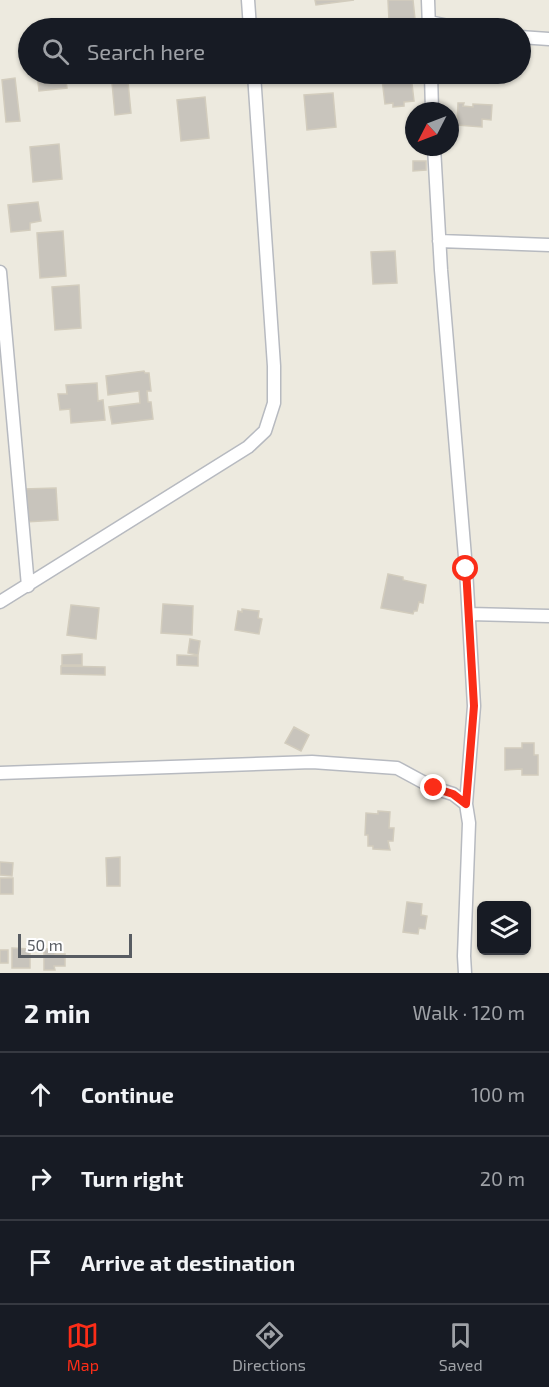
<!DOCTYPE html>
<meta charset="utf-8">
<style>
:root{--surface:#171b24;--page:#20242c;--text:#f1f3f6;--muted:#9ea1a6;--line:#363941;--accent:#fb2d18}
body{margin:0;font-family:"Exo 2",sans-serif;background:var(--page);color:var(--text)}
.controls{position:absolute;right:18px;bottom:18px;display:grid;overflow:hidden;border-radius:9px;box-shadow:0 2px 4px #0004}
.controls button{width:54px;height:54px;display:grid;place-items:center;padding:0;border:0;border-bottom:2px solid var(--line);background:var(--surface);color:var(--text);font:30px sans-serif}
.compass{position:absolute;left:405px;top:102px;width:54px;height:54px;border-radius:50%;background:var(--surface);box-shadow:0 2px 4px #0004;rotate:228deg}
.scale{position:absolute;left:18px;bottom:15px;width:114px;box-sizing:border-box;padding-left:6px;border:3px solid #585c62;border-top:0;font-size:16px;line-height:21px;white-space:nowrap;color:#585c62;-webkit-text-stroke:4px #fff;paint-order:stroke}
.stop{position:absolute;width:18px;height:18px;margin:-14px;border:4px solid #fb2d18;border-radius:50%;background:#fff}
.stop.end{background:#fb2d18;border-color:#fff;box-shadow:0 2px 6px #0008}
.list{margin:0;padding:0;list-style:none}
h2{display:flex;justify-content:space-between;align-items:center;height:78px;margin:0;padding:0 24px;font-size:26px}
h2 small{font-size:20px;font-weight:400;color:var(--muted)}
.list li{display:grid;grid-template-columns:39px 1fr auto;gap:18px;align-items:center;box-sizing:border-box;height:84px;padding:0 24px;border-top:2px solid var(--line)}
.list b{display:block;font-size:22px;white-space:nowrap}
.list em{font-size:20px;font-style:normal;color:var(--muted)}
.icon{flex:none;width:33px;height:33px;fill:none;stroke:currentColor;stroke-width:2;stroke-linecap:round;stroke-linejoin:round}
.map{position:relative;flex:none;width:549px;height:973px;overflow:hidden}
.search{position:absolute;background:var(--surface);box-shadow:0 2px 4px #0004;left:18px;right:18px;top:18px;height:66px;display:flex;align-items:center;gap:15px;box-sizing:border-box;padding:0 21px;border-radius:33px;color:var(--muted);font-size:22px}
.sheet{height:330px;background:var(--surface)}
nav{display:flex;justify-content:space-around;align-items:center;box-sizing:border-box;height:84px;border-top:2px solid var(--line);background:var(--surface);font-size:16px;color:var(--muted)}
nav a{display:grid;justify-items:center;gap:3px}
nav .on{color:var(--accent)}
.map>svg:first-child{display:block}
</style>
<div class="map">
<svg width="549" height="973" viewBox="0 0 549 973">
<rect width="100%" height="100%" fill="#edeadf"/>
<path fill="#c8c4bc" stroke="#d2ccbd" stroke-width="1.5" d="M 315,0 L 354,0 L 316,5 Z
M 388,0 L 413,0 L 415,19 L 389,21 Z
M 414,22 L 414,28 L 380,28 L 379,24 Z
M 37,74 L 65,74 L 67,88 L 39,91 Z
M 411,75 L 414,101 L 404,102 L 404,106 L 393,107 L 393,103 L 385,104 L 382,79 Z
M 15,78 L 20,121 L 6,122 L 2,80 Z
M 128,82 L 131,113 L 115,115 L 112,83 Z
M 333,93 L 336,127 L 307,130 L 304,95 Z
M 205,97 L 209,138 L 181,141 L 177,100 Z
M 458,103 L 464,103 L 463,106 L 473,107 L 473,104 L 492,105 L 491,120 L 482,119 L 482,127 L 457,125 Z
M 59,144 L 62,179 L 33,182 L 30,147 Z
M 413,161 L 426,161 L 426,170 L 413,171 Z
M 38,202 L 41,221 L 30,223 L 30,230 L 11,232 L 8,205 Z
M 63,231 L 66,276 L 40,278 L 37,233 Z
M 395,251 L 397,283 L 373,284 L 371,252 Z
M 79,285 L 81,328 L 55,330 L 52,287 Z
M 144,371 L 145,373 L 149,373 L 151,391 L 147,391 L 148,402 L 151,402 L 153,419 L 112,424 L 109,407 L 140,403 L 139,391 L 108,395 L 106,376 Z
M 97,383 L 98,401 L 103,400 L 105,420 L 71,423 L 70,409 L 60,410 L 58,394 L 67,394 L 66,385 Z
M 56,488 L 58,520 L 26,522 L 24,489 Z
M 388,574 L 403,577 L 403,580 L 426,585 L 423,603 L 419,602 L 417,611 L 414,611 L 413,614 L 381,608 Z
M 163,604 L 193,606 L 192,635 L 161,633 Z
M 71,605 L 99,608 L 96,639 L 67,635 Z
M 242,609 L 259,611 L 258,618 L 262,619 L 259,634 L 235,630 L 238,611 L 242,612 Z
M 190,639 L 200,641 L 198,655 L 188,653 Z
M 82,654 L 82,665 L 62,665 L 62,655 Z
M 177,655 L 198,656 L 198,666 L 177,665 Z
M 61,666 L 105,667 L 105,675 L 61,674 Z
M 294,727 L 309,735 L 301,751 L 285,743 Z
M 522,743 L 534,743 L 534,755 L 538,755 L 538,775 L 522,775 L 522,769 L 505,770 L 505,748 L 522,748 Z
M 378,811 L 390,812 L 389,828 L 394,828 L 393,841 L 388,841 L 390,850 L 373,849 L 373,846 L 368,846 L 368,835 L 365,835 L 366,813 L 378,814 Z
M 120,857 L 120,886 L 107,886 L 106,858 Z
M 0,862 L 13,863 L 12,876 L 0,875 Z
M 0,878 L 13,878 L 13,894 L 0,894 Z
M 407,902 L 422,904 L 421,915 L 427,916 L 425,929 L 419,928 L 418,934 L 403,932 Z
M 12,948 L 30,949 L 30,968 L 12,968 Z
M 44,949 L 55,949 L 55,954 L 65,954 L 65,966 L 54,966 L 55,970 L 44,970 Z
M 0,950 L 8,950 L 8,963 L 0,963 Z"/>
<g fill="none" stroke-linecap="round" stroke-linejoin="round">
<g stroke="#b7bac0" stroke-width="15">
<path id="street" d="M 248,0 L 250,28
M 428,0 L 429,28
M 429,22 L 458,28
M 520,37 L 549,39
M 431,74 L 432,111
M 434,147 L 441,270 L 466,569 L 474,706 L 466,804 L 469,823 L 464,956 L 465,973
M 439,241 L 549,245
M 0,272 L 28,586
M 0,602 L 248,447 L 265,431 L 274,403 L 274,366 L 254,74
M 469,614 L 549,616
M 0,773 L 312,762 L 397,768 L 434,788 L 453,794 L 466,804"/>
</g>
<use href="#street" stroke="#fff" stroke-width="12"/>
</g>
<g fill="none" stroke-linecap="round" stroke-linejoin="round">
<path stroke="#fb2d18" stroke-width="8" d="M 434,788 L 453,794 L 466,804 L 474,706 L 466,569"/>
</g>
</svg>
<div class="controls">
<button><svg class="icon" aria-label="layers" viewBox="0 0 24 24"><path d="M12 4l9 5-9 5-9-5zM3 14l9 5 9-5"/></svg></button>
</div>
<svg class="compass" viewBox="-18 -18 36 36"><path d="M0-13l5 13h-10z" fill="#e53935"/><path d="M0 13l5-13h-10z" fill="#9ea1a6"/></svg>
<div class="scale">50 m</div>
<div class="stop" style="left:466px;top:569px"></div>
<div class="stop end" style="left:434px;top:788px"></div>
<div class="search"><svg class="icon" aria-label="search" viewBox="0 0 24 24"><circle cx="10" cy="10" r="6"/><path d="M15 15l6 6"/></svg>Search here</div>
</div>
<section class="sheet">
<h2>2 min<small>Walk · 120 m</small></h2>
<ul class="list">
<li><svg class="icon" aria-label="ahead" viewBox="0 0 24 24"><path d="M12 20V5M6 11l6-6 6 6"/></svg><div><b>Continue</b></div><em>100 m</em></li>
<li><svg class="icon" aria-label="right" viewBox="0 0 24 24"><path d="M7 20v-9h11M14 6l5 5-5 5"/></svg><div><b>Turn right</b></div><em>20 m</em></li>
<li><svg class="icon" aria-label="arrive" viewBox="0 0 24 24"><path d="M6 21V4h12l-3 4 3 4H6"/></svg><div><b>Arrive at destination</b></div></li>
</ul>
</section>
<nav>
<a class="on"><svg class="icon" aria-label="map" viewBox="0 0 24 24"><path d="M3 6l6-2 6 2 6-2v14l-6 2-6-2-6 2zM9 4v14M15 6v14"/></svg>Map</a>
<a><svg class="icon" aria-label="directions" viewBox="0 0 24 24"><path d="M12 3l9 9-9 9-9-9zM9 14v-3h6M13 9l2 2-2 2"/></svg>Directions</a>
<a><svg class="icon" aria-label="saved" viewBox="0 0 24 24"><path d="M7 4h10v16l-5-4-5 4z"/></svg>Saved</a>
</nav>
